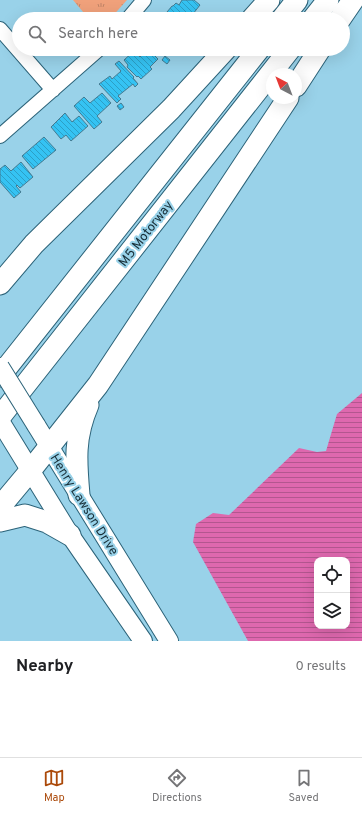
<!DOCTYPE html>
<style>
:root{--surface:#fff;--page:#f2f2f2;--text:#202124;--muted:#757577;--line:#e0e0e0;--accent:#ab4909}
body{margin:0;font-family:Overpass,sans-serif;background:var(--page);color:var(--text)}
.controls{position:absolute;right:12px;bottom:12px;display:grid;overflow:hidden;border-radius:8px;box-shadow:0 4px 16px #0002}
.controls button{width:36px;height:36px;display:grid;place-items:center;padding:0;border:0;border-bottom:1px solid var(--line);background:var(--surface);color:var(--text);font:20px sans-serif}
.compass{position:absolute;left:266px;top:68px;width:36px;height:36px;border-radius:50%;background:var(--surface);box-shadow:0 4px 16px #0002;rotate:318deg}
.list{margin:0;padding:0;list-style:none}
h2{display:flex;justify-content:space-between;align-items:center;height:52px;margin:0;padding:0 16px;font-size:17px}
h2 small{font-size:13px;font-weight:400;color:var(--muted)}
.icon{flex:none;width:22px;height:22px;fill:none;stroke:currentColor;stroke-width:2;stroke-linecap:round;stroke-linejoin:round}
.map{position:relative;flex:none;width:362px;height:641px;overflow:hidden}
.search{position:absolute;background:var(--surface);box-shadow:0 4px 16px #0002;left:12px;right:12px;top:12px;height:44px;display:flex;align-items:center;gap:10px;box-sizing:border-box;padding:0 14px;border-radius:22px;color:var(--muted);font-size:15px}
.sheet{height:116px;background:var(--surface)}
nav{display:flex;justify-content:space-around;align-items:center;box-sizing:border-box;height:56px;border-top:1px solid var(--line);background:var(--surface);font-size:11px;color:var(--muted)}
nav a{display:grid;justify-items:center;gap:2px}
nav .on{color:var(--accent)}
.map>svg:first-child{display:block}
</style>
<div class="map">
<svg width="362" height="641" viewBox="0 0 362 641">
<defs>
<pattern id="park-tufts" width="24" height="20" patternUnits="userSpaceOnUse"><rect width="24" height="20" fill="#f0a17b"/><path d="M3 7l-1-3M5 7V3M7 7l1-3M15 17l-1-3M17 17v-4M19 17l1-3" fill="none" stroke="#c18466"/></pattern>
<pattern id="water-rules" width="6" height="5" patternUnits="userSpaceOnUse"><rect width="6" height="5" fill="#de68ae"/><path d="M0 2.5h6" fill="none" stroke="#b3568f"/></pattern>
<pattern id="building-back-hatch" width="6" height="6" patternUnits="userSpaceOnUse"><rect width="6" height="6" fill="#35c3f3"/><path d="M-1 5l2 2M0 0l6 6M5-1l2 2" fill="none" stroke="#2c9fc6"/></pattern>
</defs>
<rect width="100%" height="100%" fill="#99d2e9"/>
<path fill="url(#park-tufts)" d="M 73,0 L 127,0 L 110,19 L 89,19 Z"/>
<path fill="url(#water-rules)" fill-rule="evenodd" d="M 362,393 L 362,641 L 248,641 L 193,542 L 196,524 L 213,513 L 229,515 L 299,448 L 317,452 L 326,451 L 337,414 ZM 317,560 L 347,560 L 347,626 L 317,626 Z"/>
<path fill="url(#building-back-hatch)" stroke="#447b91" d="M 182,0 L 194,0 L 200,5 L 189,19 L 175,19 L 167,12 L 172,6 L 173,6 L 176,3 L 179,5 Z
M 148,49 L 158,59 L 150,67 L 152,69 L 141,79 L 138,76 L 137,77 L 127,67 L 128,65 L 124,60 L 134,51 L 140,57 Z
M 165,56 L 170,60 L 167,64 L 162,60 Z
M 119,61 L 134,77 L 133,78 L 138,84 L 135,87 L 133,84 L 118,96 L 121,99 L 117,103 L 99,84 L 110,76 L 112,79 L 121,71 L 115,64 Z
M 102,93 L 111,103 L 97,116 L 102,122 L 94,129 L 74,106 L 84,97 L 90,103 Z
M 121,103 L 124,107 L 120,110 L 117,106 Z
M 65,113 L 72,122 L 79,116 L 88,126 L 71,141 L 66,135 L 61,139 L 51,127 Z
M 44,137 L 56,150 L 33,169 L 22,156 Z
M 21,162 L 33,177 L 20,188 L 17,185 L 16,186 L 21,192 L 14,198 L 0,182 L 0,169 L 5,165 L 11,171 Z"/>
<g fill="none" stroke-linecap="round" stroke-linejoin="round">
<g stroke="#2c6379" stroke-width="16">
<path id="minor" d="M 128,19 L 144,0
M 0,29 L 53,90
M 0,136 L 99,49"/>
</g>
<g stroke="#2c6379" stroke-width="20">
<path id="major" d="M 0,421 L 70,535 L 143,641
M 36,425 L 169,641"/>
</g>
<g stroke="#2c6379" stroke-width="23">
<path id="highway" d="M 252,19 L 269,0
M 282,19 L 297,0
M 313,19 L 328,0
M 340,19 L 353,0
M 296,86 L 320,49
M 0,284 L 34,244 L 171,109 L 226,49
M 0,376 L 259,49
M 0,417 L 290,49
M 79,495 C 76,461 74,437 88,405
M 0,507 L 30,471 L 98,385 L 288,98
M 0,521 L 25,515 L 47,522 L 70,535"/>
</g>
<use href="#minor" stroke="#fff" stroke-width="14"/>
<use href="#major" stroke="#fff" stroke-width="18"/>
<use href="#highway" stroke="#fff" stroke-width="21"/>
<g stroke="#2c6379" stroke-width="20" stroke-linecap="butt">
<path id="major-bridge" d="M 0,367 L 36,425"/>
</g>
<use href="#major-bridge" stroke="#fff" stroke-width="18"/>
</g>
<g text-anchor="middle" stroke-width="4" stroke-linejoin="round" paint-order="stroke">
<g font-size="13" fill="#182f38" stroke="#99d2e9">
<text transform="translate(145 233) rotate(-52)" y="5">M5 Motorway</text>
<text transform="translate(85 504) rotate(58)" y="5">Henry Lawson Drive</text>
</g>
</g>
</svg>
<div class="controls">
<button><svg class="icon" aria-label="locate" viewBox="0 0 24 24"><circle cx="12" cy="12" r="6"/><path d="M12 2v4M12 18v4M2 12h4M18 12h4"/></svg></button>
<button><svg class="icon" aria-label="layers" viewBox="0 0 24 24"><path d="M12 4l9 5-9 5-9-5zM3 14l9 5 9-5"/></svg></button>
</div>
<svg class="compass" viewBox="-18 -18 36 36"><path d="M0-13l5 13h-10z" fill="#e53935"/><path d="M0 13l5-13h-10z" fill="#757577"/></svg>
<div class="search"><svg class="icon" aria-label="search" viewBox="0 0 24 24"><circle cx="10" cy="10" r="6"/><path d="M15 15l6 6"/></svg>Search here</div>
</div>
<section class="sheet">
<h2>Nearby<small>0 results</small></h2>
<ul class="list">
</ul>
</section>
<nav>
<a class="on"><svg class="icon" aria-label="map" viewBox="0 0 24 24"><path d="M3 6l6-2 6 2 6-2v14l-6 2-6-2-6 2zM9 4v14M15 6v14"/></svg>Map</a>
<a><svg class="icon" aria-label="directions" viewBox="0 0 24 24"><path d="M12 3l9 9-9 9-9-9zM9 14v-3h6M13 9l2 2-2 2"/></svg>Directions</a>
<a><svg class="icon" aria-label="saved" viewBox="0 0 24 24"><path d="M7 4h10v16l-5-4-5 4z"/></svg>Saved</a>
</nav>
